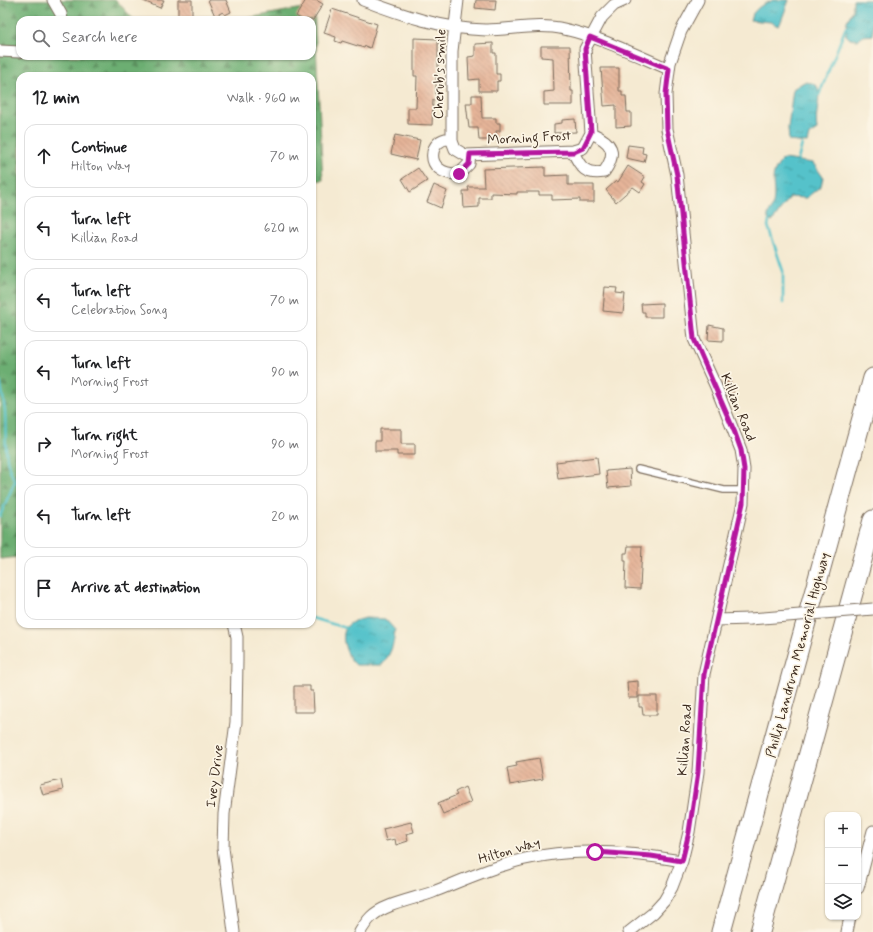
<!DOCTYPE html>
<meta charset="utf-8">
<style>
:root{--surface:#fff;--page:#f6f6f6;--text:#202124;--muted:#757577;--line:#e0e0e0}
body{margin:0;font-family:Mynerve,sans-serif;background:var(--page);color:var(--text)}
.controls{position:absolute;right:12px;bottom:12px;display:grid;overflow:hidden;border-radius:8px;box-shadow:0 1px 3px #0004}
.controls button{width:36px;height:36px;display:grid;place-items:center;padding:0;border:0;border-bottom:1px solid var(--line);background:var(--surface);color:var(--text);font:20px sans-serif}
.stop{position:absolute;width:12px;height:12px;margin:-9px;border:3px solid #b5179e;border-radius:50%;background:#fff}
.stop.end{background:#b5179e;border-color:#fff;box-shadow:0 1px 4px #0008}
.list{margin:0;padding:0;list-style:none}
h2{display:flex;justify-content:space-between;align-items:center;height:52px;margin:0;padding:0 16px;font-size:17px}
h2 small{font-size:13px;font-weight:400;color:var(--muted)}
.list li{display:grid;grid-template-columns:26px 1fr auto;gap:12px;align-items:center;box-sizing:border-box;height:64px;margin:0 8px 8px;padding:0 8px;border:1px solid var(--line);border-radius:12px}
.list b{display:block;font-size:15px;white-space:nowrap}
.list p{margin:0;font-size:13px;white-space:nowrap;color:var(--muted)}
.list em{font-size:13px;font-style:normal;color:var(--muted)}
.icon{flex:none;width:22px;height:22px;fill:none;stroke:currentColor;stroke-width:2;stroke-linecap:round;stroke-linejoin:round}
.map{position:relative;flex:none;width:873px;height:932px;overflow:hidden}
.search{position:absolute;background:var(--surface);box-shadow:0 1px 3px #0004;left:16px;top:16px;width:300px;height:44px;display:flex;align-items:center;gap:10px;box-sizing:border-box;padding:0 14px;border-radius:12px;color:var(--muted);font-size:15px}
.panel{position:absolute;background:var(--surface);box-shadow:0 1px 3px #0004;left:16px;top:72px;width:300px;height:556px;border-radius:12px}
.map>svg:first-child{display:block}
</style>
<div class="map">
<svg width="873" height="932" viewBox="0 0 873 932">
<defs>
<pattern id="forest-firs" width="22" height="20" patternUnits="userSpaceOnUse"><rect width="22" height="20" fill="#6cae72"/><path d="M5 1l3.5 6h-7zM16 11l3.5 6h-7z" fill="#5a8e5d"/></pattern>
<pattern id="water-ripples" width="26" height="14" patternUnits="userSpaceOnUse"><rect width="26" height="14" fill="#54c2ca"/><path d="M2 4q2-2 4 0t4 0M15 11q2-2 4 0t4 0" fill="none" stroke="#479ea3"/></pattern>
<pattern id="building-back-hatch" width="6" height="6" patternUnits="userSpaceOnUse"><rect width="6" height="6" fill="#e5b498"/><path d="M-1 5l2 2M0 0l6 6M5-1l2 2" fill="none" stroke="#bb937b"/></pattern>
</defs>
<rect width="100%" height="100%" fill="#fcf5e5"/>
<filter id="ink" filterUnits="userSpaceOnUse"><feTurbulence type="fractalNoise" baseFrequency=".025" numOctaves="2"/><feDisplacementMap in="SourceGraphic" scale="8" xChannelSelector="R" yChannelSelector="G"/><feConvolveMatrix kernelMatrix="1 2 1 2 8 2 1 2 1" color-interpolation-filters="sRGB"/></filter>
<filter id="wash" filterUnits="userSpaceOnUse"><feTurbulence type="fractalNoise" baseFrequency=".012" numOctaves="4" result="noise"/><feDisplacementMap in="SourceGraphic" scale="16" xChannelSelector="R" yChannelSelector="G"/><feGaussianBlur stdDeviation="0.9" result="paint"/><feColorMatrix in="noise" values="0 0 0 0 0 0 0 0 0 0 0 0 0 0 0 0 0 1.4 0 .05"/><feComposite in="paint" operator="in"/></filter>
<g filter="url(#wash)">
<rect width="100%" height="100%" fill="#f5ead2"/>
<path fill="url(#forest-firs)" stroke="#546c48" d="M 0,0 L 116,0 L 134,20 L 20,20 L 20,56 L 312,56 L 312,20 L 237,20 L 314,6 L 323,180 L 312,181 L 312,76 L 20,76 L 20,557 L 0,559 Z"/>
<path fill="url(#water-ripples)" stroke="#487674" d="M 774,0 L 789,0 L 780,24 L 778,26 L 771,22 L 750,20 C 753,9 764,3 774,0 Z
M 853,0 L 873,0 L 873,35 L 862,36 L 858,40 L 850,39 L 846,35 L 847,21 L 853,10 Z
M 804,82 L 812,83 L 817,86 C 822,98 814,114 817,130 L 809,135 L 807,143 L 789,141 L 788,128 L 793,89 Z
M 783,159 L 813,163 L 823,177 L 821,186 L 806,198 L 790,197 L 772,222 L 768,219 C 767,213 771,210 773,204 C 777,183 766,179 783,159 Z
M 366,618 L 385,619 L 395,630 C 394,645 391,653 382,665 L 356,665 C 347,658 338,635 348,625 C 353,621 360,619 366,618 Z"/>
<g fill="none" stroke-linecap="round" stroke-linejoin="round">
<path stroke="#54c2ca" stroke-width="2.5" d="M 819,95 L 846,27
M 798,160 L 802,144
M 769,221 L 768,226 L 783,271 L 783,303
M 0,381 C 2,391 4,401 5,411 C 7,435 1,469 20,486
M 0,516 L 15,481
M 312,618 L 346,628"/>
</g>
<g id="blocks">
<path fill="url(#building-back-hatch)" d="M 141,0 L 164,0 L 160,8 Z
M 178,0 L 192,0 L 192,20 L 183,20 L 183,16 L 178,16 Z
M 208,0 L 226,0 L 231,12 L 225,15 L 223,12 L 215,16 Z
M 306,0 L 316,0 L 323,4 L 313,20 L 302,20 L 296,16 Z
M 476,0 L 496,0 L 495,10 L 475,8 Z
M 332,9 L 377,24 L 370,48 L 365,46 L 364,48 L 342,41 L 341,43 L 335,41 L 336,37 L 324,33 Z
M 414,38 L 438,39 L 438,76 L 436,76 L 436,100 L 433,100 L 432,125 L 408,124 L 408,108 L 416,108 L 417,76 L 414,76 Z
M 493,43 L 493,53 L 496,53 L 496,74 L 500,74 L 500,81 L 497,81 L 497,91 L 479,91 L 479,79 L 469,80 L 468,57 L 475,56 L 475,44 Z
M 541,46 L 570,46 L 571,91 L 573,91 L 573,105 L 544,105 L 544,92 L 554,91 L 553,58 L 541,57 Z
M 601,68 L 619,68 L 619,91 L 622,91 L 622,96 L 626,96 L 627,112 L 631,112 L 631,126 L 616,127 L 616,105 L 604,106 Z
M 472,95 L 481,95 L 482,118 L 496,118 L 496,123 L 500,123 L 500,131 L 496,131 L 497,140 L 479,140 L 478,128 L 469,128 L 466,103 L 472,103 Z
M 575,119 L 576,132 L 554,133 L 554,124 L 562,123 L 562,120 Z
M 395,135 L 420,140 L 416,160 L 391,154 Z
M 628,145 L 643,147 L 642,153 L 646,154 L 644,162 L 626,158 Z
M 628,166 L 645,177 L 642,182 L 645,184 L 640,192 L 633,187 L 616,202 L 606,190 L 616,181 L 618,182 Z
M 545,167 L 545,176 L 568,175 L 568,185 L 594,185 L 594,202 L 580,202 L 580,199 L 552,200 L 552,195 L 539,195 L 539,192 L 517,192 L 517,194 L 491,193 L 491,198 L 479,198 L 479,207 L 464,208 L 463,191 L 469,191 L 468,187 L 484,187 L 483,169 Z
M 418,168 L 427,181 L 410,192 L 402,179 Z
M 434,185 L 447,191 L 441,208 L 427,202 Z
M 605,287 L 617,288 L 616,293 L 625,294 L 623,313 L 603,311 Z
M 662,303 L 662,317 L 645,317 L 645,312 L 642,312 L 641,304 Z
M 709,325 L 723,328 L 723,341 L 708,340 Z
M 730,381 L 734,396 L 728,398 L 722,384 Z
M 380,429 L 401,429 L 401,444 L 415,444 L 415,455 L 397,455 L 397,451 L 375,451 L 375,441 L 380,441 Z
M 597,457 L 599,474 L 558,479 L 556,462 Z
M 630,469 L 631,486 L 608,488 L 606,471 Z
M 628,546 L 642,546 L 640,589 L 625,588 L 626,561 L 624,561 L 624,553 L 627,553 Z
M 638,681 L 638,698 L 628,698 L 627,682 Z
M 294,686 L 310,686 L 310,691 L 313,691 L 314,712 L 294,712 Z
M 639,696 L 657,696 L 657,715 L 643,715 L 642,707 L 639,707 Z
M 539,758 L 543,779 L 510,785 L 507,768 L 517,766 L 516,762 Z
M 61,780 L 63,790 L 43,795 L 40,785 Z
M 465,787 L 471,802 L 443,814 L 438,803 L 457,795 L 455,792 Z
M 411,822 L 414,832 L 406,834 L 408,841 L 396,845 L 395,839 L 386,841 L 383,829 Z"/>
</g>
</g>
<g filter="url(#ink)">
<use href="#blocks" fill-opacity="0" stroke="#7c6d5d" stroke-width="1"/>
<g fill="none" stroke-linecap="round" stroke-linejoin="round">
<g stroke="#7c6d5d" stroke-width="8">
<path id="lane" d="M 638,469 L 724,490 L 744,490"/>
</g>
<g stroke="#7c6d5d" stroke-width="13">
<path id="street" d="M 53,0 L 61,14 L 62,20
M 363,0 C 402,15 443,29 486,30 C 511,30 539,23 564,29 C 600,37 636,55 669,69
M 458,0 L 452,51 L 452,141 L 455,149 L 465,155 L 573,151 L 583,148 L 591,133 L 585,49 L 602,17 L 614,5 L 625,0
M 0,51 L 20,52
M 452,139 C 429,135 421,175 459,174 L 469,164 L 470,155
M 573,151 C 580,168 586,175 604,172 C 618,152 612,142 591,133
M 717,620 L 750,619
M 234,624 L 237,637 L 237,660 L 236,722 L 224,814 L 223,848 L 234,932
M 858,888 L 873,831
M 360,932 C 363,927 367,921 371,917 C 384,904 415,899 433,892 C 456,883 480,872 504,865 C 561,846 623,851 682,861
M 629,932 L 653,913 L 664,901 L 672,887 L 682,861 L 689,832 L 698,772 L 704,674 L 743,503 L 744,469 L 741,450 L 716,387 L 694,339 L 677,175 L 667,129 L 666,94 L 670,63 L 681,31 L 698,0
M 847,932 L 850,917"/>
</g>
<g stroke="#7c6d5d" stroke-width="21">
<path id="highway" d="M 721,932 L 873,378
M 760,932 L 873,520"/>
</g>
<use href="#lane" stroke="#fff" stroke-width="5.5"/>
<use href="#street" stroke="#fff" stroke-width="11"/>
<use href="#highway" stroke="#fff" stroke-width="19"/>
<g stroke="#7c6d5d" stroke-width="13" stroke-linecap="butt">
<path id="street-bridge" d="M 750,619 L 873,609"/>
</g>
<use href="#street-bridge" stroke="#fff" stroke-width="11"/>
</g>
</g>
<g fill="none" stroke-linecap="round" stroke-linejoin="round" filter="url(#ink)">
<path stroke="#b5179e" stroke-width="5" d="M 459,174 L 469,164 L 470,154 L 574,152 L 583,148 L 591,132 L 585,49 L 590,37 L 669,69 L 666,94 L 667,129 L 677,175 L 694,339 L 735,433 L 741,450 L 744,469 L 743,503 L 704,674 L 698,772 L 689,832 L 682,861 L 651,856 L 595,852"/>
</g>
<g text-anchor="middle" stroke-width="3.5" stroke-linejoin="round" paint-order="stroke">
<g font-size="14" fill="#3b2a1e" stroke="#fcf5e5">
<text transform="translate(439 74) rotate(-88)" y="5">Cherub's smile</text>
<text transform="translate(529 137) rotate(-3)" y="5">Morning Frost</text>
<text transform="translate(739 407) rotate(68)" y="5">Killian Road</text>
<text transform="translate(797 655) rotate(-75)" y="5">Phillip Landrum Memorial Highway</text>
<text transform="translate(684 740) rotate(-86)" y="5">Killian Road</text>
<text transform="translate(214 776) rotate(-83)" y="5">Ivey Drive</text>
<text transform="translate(509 850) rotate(-16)" y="5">Hilton Way</text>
</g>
</g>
</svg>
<div class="controls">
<button>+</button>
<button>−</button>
<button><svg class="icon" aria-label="layers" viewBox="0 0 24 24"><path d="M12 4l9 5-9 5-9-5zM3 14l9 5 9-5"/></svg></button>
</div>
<div class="stop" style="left:595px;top:852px"></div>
<div class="stop end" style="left:459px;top:174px"></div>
<div class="search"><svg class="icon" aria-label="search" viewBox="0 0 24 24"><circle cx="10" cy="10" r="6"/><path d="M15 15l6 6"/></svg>Search here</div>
<section class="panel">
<h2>12 min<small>Walk · 960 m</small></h2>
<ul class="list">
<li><svg class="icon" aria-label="ahead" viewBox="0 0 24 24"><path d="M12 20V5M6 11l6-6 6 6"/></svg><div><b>Continue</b><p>Hilton Way</p></div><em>70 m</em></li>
<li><svg class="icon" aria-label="left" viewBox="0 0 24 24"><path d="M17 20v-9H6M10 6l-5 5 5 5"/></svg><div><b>Turn left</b><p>Killian Road</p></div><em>620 m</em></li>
<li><svg class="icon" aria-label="left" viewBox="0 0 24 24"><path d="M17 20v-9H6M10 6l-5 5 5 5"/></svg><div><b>Turn left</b><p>Celebration Song</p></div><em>70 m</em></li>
<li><svg class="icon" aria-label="left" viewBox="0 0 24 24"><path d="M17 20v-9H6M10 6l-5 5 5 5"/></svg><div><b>Turn left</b><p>Morning Frost</p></div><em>90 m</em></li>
<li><svg class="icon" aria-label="right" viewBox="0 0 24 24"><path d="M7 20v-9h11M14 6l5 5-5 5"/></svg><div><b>Turn right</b><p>Morning Frost</p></div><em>90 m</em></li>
<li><svg class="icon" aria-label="left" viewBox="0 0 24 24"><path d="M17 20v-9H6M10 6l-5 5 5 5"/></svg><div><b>Turn left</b></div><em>20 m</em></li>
<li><svg class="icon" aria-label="arrive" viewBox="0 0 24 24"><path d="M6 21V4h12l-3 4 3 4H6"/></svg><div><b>Arrive at destination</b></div></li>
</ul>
</section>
</div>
